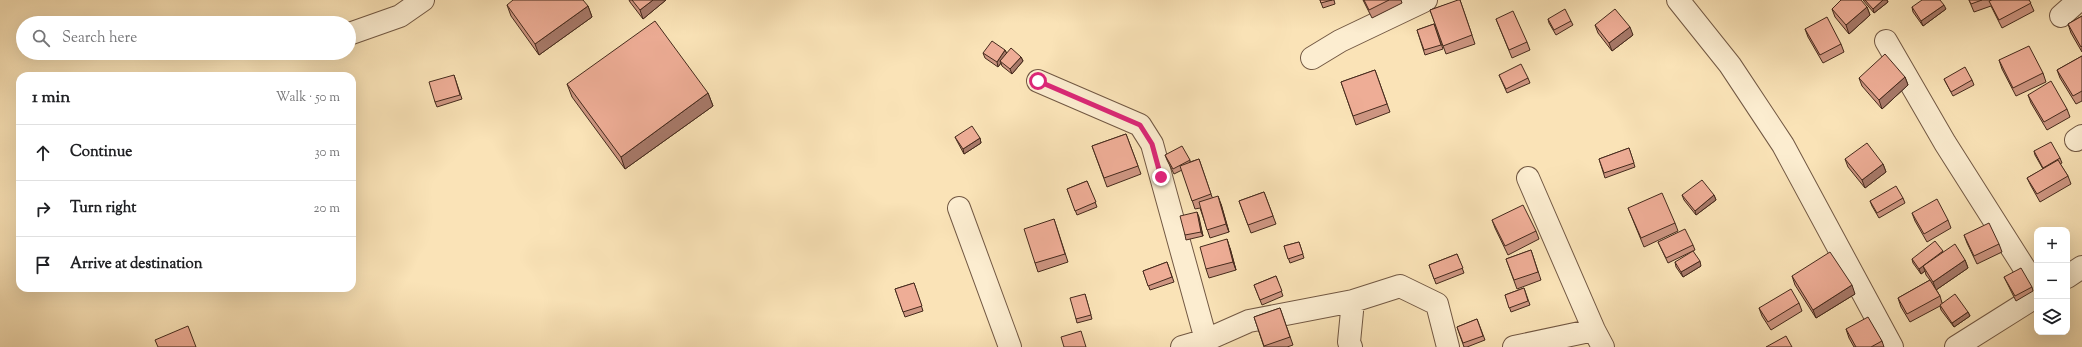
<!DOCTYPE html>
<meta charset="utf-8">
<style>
:root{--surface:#fff;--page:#f6f6f6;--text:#202124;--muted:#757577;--line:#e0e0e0}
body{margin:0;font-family:"Sorts Mill Goudy",serif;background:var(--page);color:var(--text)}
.controls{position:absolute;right:12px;bottom:12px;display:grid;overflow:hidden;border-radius:8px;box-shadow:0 4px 16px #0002}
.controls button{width:36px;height:36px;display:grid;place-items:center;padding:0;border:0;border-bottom:1px solid var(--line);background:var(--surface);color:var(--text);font:20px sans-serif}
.stop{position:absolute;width:12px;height:12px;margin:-9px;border:3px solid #db2777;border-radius:50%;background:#fff}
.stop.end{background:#db2777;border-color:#fff;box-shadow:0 1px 4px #0008}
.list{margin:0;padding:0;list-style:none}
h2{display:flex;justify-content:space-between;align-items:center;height:52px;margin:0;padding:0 16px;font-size:17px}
h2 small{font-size:13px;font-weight:400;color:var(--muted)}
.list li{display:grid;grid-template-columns:26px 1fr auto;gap:12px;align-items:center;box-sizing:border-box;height:56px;padding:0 16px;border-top:1px solid var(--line)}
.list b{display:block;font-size:15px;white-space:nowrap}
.list em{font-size:13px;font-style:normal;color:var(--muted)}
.icon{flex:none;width:22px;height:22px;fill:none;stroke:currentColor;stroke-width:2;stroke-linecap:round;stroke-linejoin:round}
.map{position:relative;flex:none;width:2082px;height:347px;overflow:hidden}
.search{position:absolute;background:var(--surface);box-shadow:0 4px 16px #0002;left:16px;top:16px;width:340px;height:44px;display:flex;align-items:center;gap:10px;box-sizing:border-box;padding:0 14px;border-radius:22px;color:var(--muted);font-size:15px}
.panel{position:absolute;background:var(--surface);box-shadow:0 4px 16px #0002;left:16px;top:72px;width:340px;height:220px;border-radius:12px}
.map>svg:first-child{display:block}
</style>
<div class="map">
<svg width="2082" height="347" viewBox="0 0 2082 347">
<rect width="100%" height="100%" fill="#fae3b7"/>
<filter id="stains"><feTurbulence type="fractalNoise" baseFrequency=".005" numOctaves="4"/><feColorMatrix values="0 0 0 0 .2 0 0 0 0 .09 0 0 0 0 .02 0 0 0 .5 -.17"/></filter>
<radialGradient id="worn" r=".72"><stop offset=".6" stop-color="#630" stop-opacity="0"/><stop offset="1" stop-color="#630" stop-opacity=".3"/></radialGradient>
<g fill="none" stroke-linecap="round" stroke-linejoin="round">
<g stroke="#725843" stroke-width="24">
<path id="minor" d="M 1678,0 L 1730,65 L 1783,145 L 1892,347
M 2061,16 L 2079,0
M 349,34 L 400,16 L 423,0
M 1886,41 L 1945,143 L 2037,288
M 1312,58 L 1340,41 L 1426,0
M 1038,81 L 1140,125 L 1152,144 L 1208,347
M 2076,140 L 2082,136
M 1528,178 L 1594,330 L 1603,347
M 959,208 L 1010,347
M 2067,277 L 2082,267
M 1182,347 L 1206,340 L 1249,321 L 1353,301 L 1400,286 L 1437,304 L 1448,347
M 1351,347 L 1349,342 L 1353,301
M 1514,347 L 1594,330
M 1956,347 L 2037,296"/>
</g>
<use href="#minor" stroke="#fcedd0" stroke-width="22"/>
</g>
<path fill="#cd9581" stroke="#452a1c" d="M 629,0 L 666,0 L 643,19 L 630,2 Z
M 1320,0 L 1334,0 L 1335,4 L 1323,8 Z
M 1363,0 L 1401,0 L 1402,3 L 1372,18 Z
M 1460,0 L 1475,44 L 1446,54 L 1430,10 Z
M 1863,0 L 1887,0 L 1888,2 L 1874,13 Z
M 1969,0 L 2029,0 L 2034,11 L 2002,28 L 1991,6 L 1974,12 Z
M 507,5 L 588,6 L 592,17 L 539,55 L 511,16 Z
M 1867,7 L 1870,15 L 1849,34 L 1835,17 L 1832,9 Z
M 1912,7 L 1946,9 L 1923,26 L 1913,12 Z
M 2082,16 L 2082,52 L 2071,33 L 2068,24 Z
M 1496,19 L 1527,42 L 1530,50 L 1512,58 Z
M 1548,19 L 1571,21 L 1573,25 L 1556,35 L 1549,23 Z
M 1434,24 L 1443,49 L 1425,55 L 1417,30 Z
M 1595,25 L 1633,35 L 1612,51 L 1598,33 Z
M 1805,29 L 1841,44 L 1844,52 L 1823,63 L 1808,37 Z
M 1005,50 L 1007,54 L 1021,57 L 1023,61 L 1012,74 L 1002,66 L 1001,63 L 998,67 L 985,58 L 983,53 Z
M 2082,56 L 2082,101 L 2076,104 L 2060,78 L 2057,70 Z
M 1999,60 L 2043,73 L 2046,82 L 2016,96 L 2002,69 Z
M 1375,70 L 1390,112 L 1356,125 L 1341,82 Z
M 454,75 L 462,99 L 437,107 L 435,102 Z
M 1499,75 L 1528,78 L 1530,83 L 1507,93 Z
M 1905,77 L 1908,85 L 1882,109 L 1862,86 L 1859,78 Z
M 1944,79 L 1972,80 L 1974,85 L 1953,96 L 1946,83 Z
M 567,84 L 708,93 L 713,106 L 625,169 L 572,97 Z
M 2028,95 L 2067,109 L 2070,117 L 2047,130 L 2031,103 Z
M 1126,134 L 1141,174 L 1107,187 L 1092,146 Z
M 955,137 L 980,138 L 981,143 L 964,154 L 957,141 Z
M 1629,148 L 1635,167 L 1605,178 L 1599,159 Z
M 2034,151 L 2060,158 L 2062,163 L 2060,164 L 2068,176 L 2071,184 L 2040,202 L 2031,186 L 2027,178 L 2043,169 L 2035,155 Z
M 1165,155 L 1190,160 L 1190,162 L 1199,159 L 1212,197 L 1221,204 L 1229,232 L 1210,238 L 1200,208 L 1195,209 L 1182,170 L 1174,174 L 1167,160 Z
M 1845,159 L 1883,164 L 1886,172 L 1865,188 L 1848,167 Z
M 1087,181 L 1097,207 L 1077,215 L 1067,189 Z
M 1264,192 L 1276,224 L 1251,233 L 1239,201 Z
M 1682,195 L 1714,195 L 1716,200 L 1696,215 L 1684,200 Z
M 1903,198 L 1905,203 L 1879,218 L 1872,206 L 1870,201 Z
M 1628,208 L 1675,223 L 1678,231 L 1644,247 Z
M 1197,212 L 1203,236 L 1186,240 L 1185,235 Z
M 1912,213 L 1948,220 L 1951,228 L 1927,242 L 1915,221 Z
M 1054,219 L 1068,262 L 1038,272 L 1035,263 Z
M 1492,220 L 1536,231 L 1539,239 L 1508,255 L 1495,228 Z
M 1964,235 L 1999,244 L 2002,252 L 1977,264 L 1967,243 Z
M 1299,242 L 1304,258 L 1290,263 L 1284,246 Z
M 1658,242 L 1693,245 L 1695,250 L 1668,263 Z
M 1230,248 L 1236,270 L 1209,278 L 1206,269 Z
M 1531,250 L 1541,280 L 1517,289 L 1506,259 Z
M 1943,252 L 1965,260 L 1968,268 L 1936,290 L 1934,286 L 1940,296 L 1942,303 L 1968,312 L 1970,316 L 1954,327 L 1941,310 L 1940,306 L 1910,322 L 1901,307 L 1898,298 L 1930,280 L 1926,275 L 1925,271 L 1921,274 L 1913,263 L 1912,259 Z
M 1457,254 L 1464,273 L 1436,284 L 1429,265 Z
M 1167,262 L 1174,282 L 1150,290 L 1143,271 Z
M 1675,262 L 1701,266 L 1683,277 L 1676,267 Z
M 1276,276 L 1283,296 L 1262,305 L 1254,285 Z
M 1792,276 L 1855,294 L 1816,318 L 1795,285 Z
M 2004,277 L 2032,287 L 2033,291 L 2016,301 Z
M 914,283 L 923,311 L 905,317 L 895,289 Z
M 1524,288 L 1530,305 L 1511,312 L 1505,295 Z
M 1085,294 L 1092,319 L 1077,323 L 1076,319 Z
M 1799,303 L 1802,311 L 1771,330 L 1762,316 L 1759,308 Z
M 1280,308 L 1293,345 L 1287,347 L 1264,347 L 1254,317 Z
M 1477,319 L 1485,340 L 1467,347 L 1464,347 L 1457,327 Z
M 1846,329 L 1882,341 L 1884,347 L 1854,347 L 1849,338 Z"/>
<path fill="#a77969" stroke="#452a1c" d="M 653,0 L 666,0 L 643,19 L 640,10 Z
M 1883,0 L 1887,0 L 1888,2 L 1874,13 L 1873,9 Z
M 1944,5 L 1946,9 L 1923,26 L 1921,21 Z
M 588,6 L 592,17 L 539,55 L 535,44 Z
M 1867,7 L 1870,15 L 1849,34 L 1846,25 Z
M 1630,27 L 1633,35 L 1612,51 L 1609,43 Z
M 1005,50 L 1007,54 L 1000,61 L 1001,63 L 998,67 L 997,62 Z
M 1021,57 L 1023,61 L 1012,74 L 1010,69 Z
M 1905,77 L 1908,85 L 1882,109 L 1879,100 Z
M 708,93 L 713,106 L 625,169 L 621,157 Z
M 980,138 L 981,143 L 964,154 L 963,149 Z
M 1883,164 L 1886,172 L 1865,188 L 1862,180 Z
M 1714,195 L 1716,200 L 1696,215 L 1695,211 Z
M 1218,196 L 1221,204 L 1229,232 L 1226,224 Z
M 1197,212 L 1199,217 L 1203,236 L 1201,232 Z
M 1227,239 L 1230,248 L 1236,270 L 1233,262 Z
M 1965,260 L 1968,268 L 1936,290 L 1933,282 Z
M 1700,261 L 1701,266 L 1683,277 L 1681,272 Z
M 1923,266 L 1925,271 L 1921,274 L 1919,269 Z
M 1852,285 L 1855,294 L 1816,318 L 1813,310 Z
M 1968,312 L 1970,316 L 1954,327 L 1952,323 Z"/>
<path fill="#eead96" stroke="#452a1c" d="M 513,0 L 583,0 L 588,6 L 535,44 L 507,5 Z
M 632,0 L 653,0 L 640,10 Z
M 1320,0 L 1332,0 L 1321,3 Z
M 1364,0 L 1389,0 L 1369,10 Z
M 1458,0 L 1460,0 L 1472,35 L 1443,46 L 1430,10 Z
M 1841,0 L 1861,0 L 1867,7 L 1846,25 L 1832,9 Z
M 1865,0 L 1883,0 L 1873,9 Z
M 1922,0 L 1940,0 L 1944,5 L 1921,21 L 1912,7 Z
M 1969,0 L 1982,0 L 1971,4 Z
M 1992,0 L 2029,0 L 2031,3 L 1999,20 L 1989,1 Z
M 1565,9 L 1571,21 L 1554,30 L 1548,19 Z
M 1615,9 L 1630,27 L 1609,43 L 1595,25 Z
M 1513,11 L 1527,42 L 1509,50 L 1496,19 Z
M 2082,16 L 2082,46 L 2081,47 L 2068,24 Z
M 1827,17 L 1841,44 L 1820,55 L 1805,29 Z
M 655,21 L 708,93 L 621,157 L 567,84 Z
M 1434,24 L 1441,45 L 1424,50 L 1417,30 Z
M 992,41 L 1005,50 L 997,62 L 983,53 Z
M 2029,46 L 2043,73 L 2013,88 L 1999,60 Z
M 1011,48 L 1021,57 L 1010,69 L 1000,61 Z
M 1885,54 L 1905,77 L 1879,100 L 1859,78 Z
M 2082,56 L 2082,91 L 2073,96 L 2057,70 Z
M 1521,64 L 1528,78 L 1506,89 L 1499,75 Z
M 1965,67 L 1972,80 L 1951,92 L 1944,79 Z
M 1375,70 L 1387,104 L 1353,116 L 1341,82 Z
M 454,75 L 460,95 L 435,102 L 429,82 Z
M 2051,81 L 2067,109 L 2044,122 L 2028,95 Z
M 972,126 L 980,138 L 963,149 L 955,137 Z
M 1126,134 L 1138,166 L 1104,178 L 1092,146 Z
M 2051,142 L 2060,158 L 2043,168 L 2034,151 Z
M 1867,143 L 1883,164 L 1862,180 L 1845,159 Z
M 1182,146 L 1190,160 L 1173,169 L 1165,155 Z
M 1629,148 L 1634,163 L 1604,173 L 1599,159 Z
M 1199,159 L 1211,194 L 1192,201 L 1180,166 Z
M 2058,160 L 2068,176 L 2037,194 L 2027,178 Z
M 1702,180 L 1714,195 L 1695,211 L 1682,195 Z
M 1087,181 L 1096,202 L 1075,211 L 1067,189 Z
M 1896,186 L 1903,198 L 1877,213 L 1870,201 Z
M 1264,192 L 1273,216 L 1248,225 L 1239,201 Z
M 1662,193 L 1675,223 L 1641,238 L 1628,208 Z
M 1218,196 L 1226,224 L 1207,230 L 1199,202 Z
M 1937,199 L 1948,220 L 1924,234 L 1912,213 Z
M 1523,205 L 1536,231 L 1505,246 L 1492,220 Z
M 1197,212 L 1201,232 L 1185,235 L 1180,216 Z
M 1054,219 L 1065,254 L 1035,263 L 1024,229 Z
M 1989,223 L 1999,244 L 1974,256 L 1964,235 Z
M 1685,229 L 1693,245 L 1666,258 L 1658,242 Z
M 1227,239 L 1233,262 L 1206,269 L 1200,247 Z
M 1935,241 L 1943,251 L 1919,269 L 1912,259 Z
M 1299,242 L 1303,254 L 1288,259 L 1284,246 Z
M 1955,244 L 1965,260 L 1933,282 L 1923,266 Z
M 1531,250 L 1538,272 L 1514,280 L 1506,259 Z
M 1693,251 L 1700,261 L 1681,272 L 1675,262 Z
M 1830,252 L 1852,285 L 1813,310 L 1792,276 Z
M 1457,254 L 1463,268 L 1434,279 L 1429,265 Z
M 1167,262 L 1172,277 L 1148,286 L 1143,271 Z
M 2021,268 L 2032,287 L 2015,296 L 2004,277 Z
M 1276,276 L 1282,291 L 1260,300 L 1254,285 Z
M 1930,280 L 1940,296 L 1907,314 L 1898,298 Z
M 914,283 L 922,306 L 903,312 L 895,289 Z
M 1524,288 L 1528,301 L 1509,308 L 1505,295 Z
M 1791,289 L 1799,303 L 1768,322 L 1759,308 Z
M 1085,294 L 1091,315 L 1076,319 L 1070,298 Z
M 1955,294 L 1968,312 L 1952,323 L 1940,305 Z
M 1280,308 L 1290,337 L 1264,346 L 1254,317 Z
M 1868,317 L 1882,341 L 1871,347 L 1856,347 L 1846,329 Z
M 1477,319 L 1483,336 L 1463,343 L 1457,327 Z
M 188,326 L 196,347 L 158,347 L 155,340 Z
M 1081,331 L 1086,347 L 1064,347 L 1061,337 Z
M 1786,336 L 1792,347 L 1766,347 Z"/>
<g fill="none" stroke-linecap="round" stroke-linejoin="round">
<path stroke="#db2777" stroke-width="5" d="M 1038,81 L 1140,125 L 1152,144 L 1161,177"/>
</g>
<rect width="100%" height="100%" filter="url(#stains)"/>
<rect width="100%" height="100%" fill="url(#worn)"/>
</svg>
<div class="controls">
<button>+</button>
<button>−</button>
<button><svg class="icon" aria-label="layers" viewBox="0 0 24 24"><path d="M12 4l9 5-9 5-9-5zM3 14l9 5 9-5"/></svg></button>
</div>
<div class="stop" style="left:1038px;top:81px"></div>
<div class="stop end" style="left:1161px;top:177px"></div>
<div class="search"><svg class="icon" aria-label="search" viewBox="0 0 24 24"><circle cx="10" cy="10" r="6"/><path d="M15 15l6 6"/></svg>Search here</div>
<section class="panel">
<h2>1 min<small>Walk · 50 m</small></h2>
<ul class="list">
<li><svg class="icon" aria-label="ahead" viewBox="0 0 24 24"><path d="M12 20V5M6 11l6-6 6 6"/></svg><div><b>Continue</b></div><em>30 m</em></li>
<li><svg class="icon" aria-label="right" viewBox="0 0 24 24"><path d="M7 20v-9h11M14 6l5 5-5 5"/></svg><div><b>Turn right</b></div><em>20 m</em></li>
<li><svg class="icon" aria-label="arrive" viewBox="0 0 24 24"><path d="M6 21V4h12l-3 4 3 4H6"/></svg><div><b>Arrive at destination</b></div></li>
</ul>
</section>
</div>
